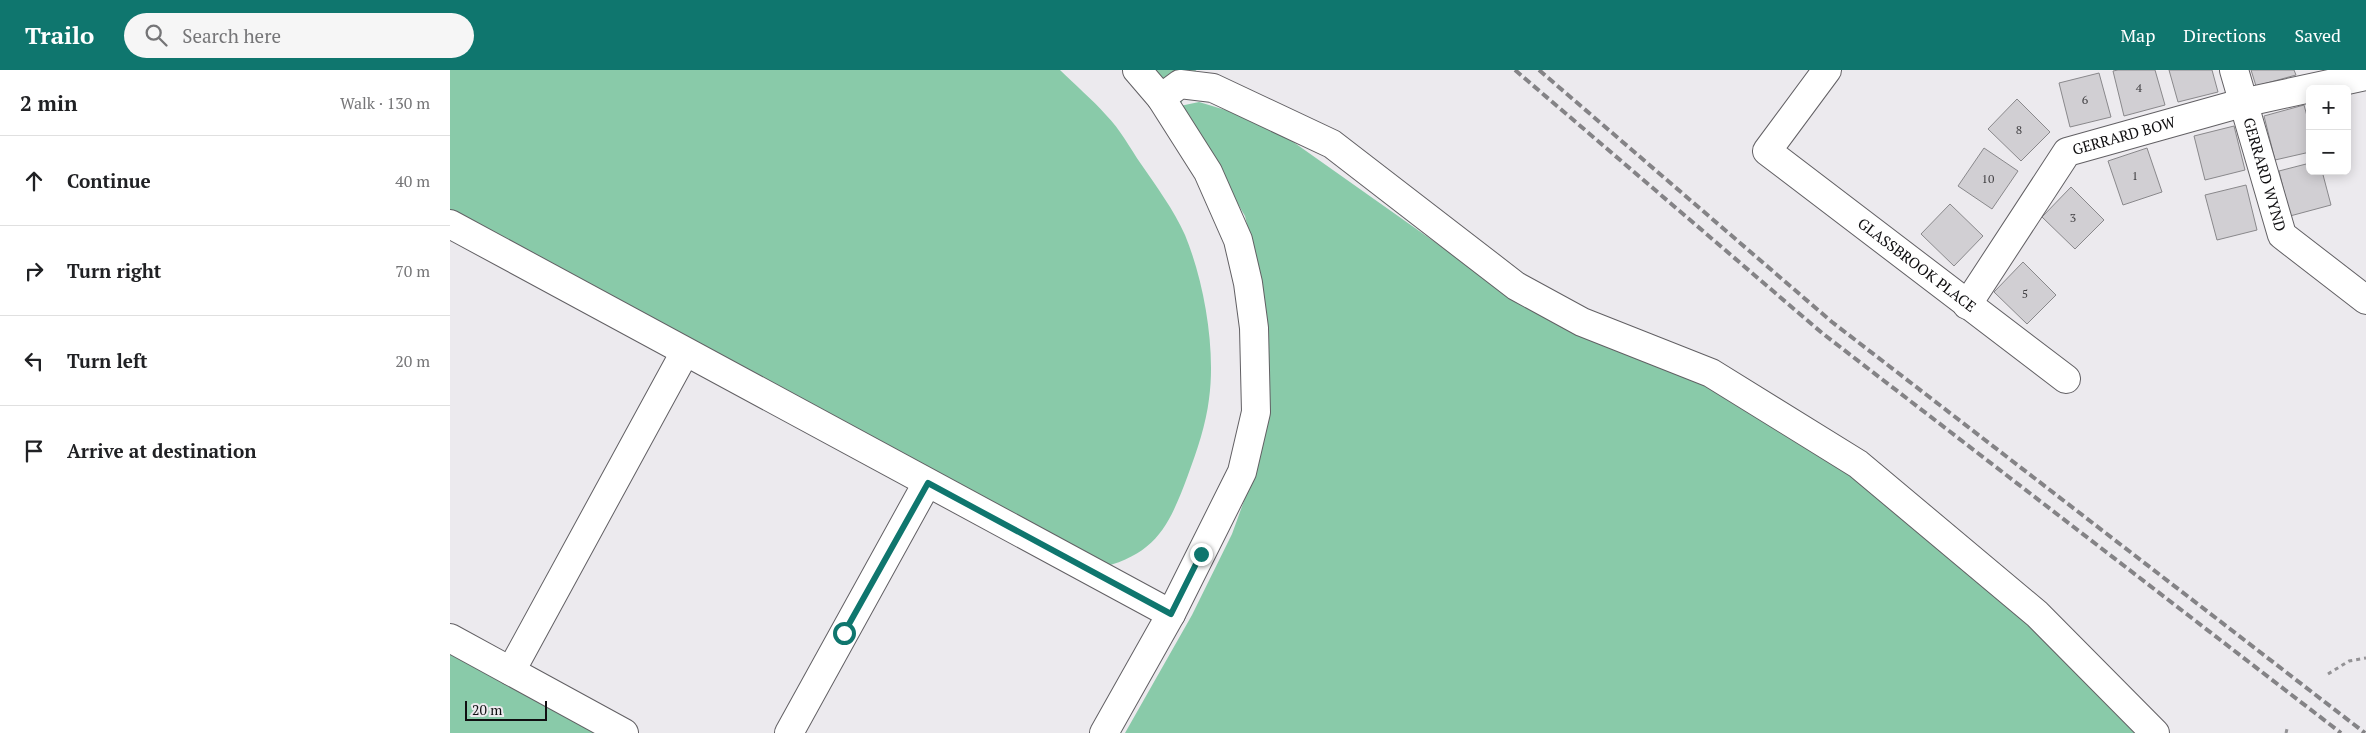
<!DOCTYPE html>
<meta charset="utf-8">
<style>
:root{--surface:#fff;--page:#f6f6f6;--text:#202124;--muted:#757577;--line:#e0e0e0;--accent:#0f766e}
body{margin:0;font-family:"PT Serif",serif;background:var(--page);color:var(--text)}
.controls{position:absolute;right:15px;top:15px;display:grid;overflow:hidden;border-radius:8px;box-shadow:0 2px 12px #0003}
.controls button{width:45px;height:45px;display:grid;place-items:center;padding:0;border:0;border-bottom:1px solid var(--line);background:var(--surface);color:var(--text);font:25px sans-serif}
.scale{position:absolute;left:15px;bottom:12px;width:82px;box-sizing:border-box;padding-left:5px;border:2px solid #100f11;border-top:0;font-size:14px;line-height:18px;white-space:nowrap;color:#100f11;-webkit-text-stroke:4px #eceaee;paint-order:stroke}
.stop{position:absolute;width:15px;height:15px;margin:-11px;border:4px solid #0f766e;border-radius:50%;background:#fff}
.stop.end{background:#0f766e;border-color:#fff;box-shadow:0 1px 5px #0008}
.list{margin:0;padding:0;list-style:none}
h2{display:flex;justify-content:space-between;align-items:center;height:65px;margin:0;padding:0 20px;font-size:21px}
h2 small{font-size:16px;font-weight:400;color:var(--muted)}
.list li{display:grid;grid-template-columns:32px 1fr auto;gap:15px;align-items:center;box-sizing:border-box;height:90px;padding:0 20px;border-top:1px solid var(--line)}
.list b{display:block;font-size:19px;white-space:nowrap}
.list em{font-size:16px;font-style:normal;color:var(--muted)}
.icon{flex:none;width:28px;height:28px;fill:none;stroke:currentColor;stroke-width:2;stroke-linecap:round;stroke-linejoin:round}
.map{position:relative;flex:none;width:1916px;height:663px;overflow:hidden}
header{display:flex;align-items:center;gap:30px;box-sizing:border-box;height:70px;padding:0 25px;background:var(--accent);color:#fff}
header strong{font-size:24px}
nav{display:flex;gap:28px;margin-inline-start:auto;font-size:18px}
.search{width:350px;height:45px;background:var(--page);display:flex;align-items:center;gap:12px;box-sizing:border-box;padding:0 18px;border-radius:28px;color:var(--muted);font-size:19px}
main{display:flex}
aside{flex:1;background:var(--surface)}
.map>svg:first-child{display:block}
</style>
<header>
<strong>Trailo</strong>
<div class="search"><svg class="icon" aria-label="search" viewBox="0 0 24 24"><circle cx="10" cy="10" r="6"/><path d="M15 15l6 6"/></svg>Search here</div>
<nav><a>Map</a><a>Directions</a><a>Saved</a></nav>
</header>
<main>
<aside>
<h2>2 min<small>Walk · 130 m</small></h2>
<ul class="list">
<li><svg class="icon" aria-label="ahead" viewBox="0 0 24 24"><path d="M12 20V5M6 11l6-6 6 6"/></svg><div><b>Continue</b></div><em>40 m</em></li>
<li><svg class="icon" aria-label="right" viewBox="0 0 24 24"><path d="M7 20v-9h11M14 6l5 5-5 5"/></svg><div><b>Turn right</b></div><em>70 m</em></li>
<li><svg class="icon" aria-label="left" viewBox="0 0 24 24"><path d="M17 20v-9H6M10 6l-5 5 5 5"/></svg><div><b>Turn left</b></div><em>20 m</em></li>
<li><svg class="icon" aria-label="arrive" viewBox="0 0 24 24"><path d="M6 21V4h12l-3 4 3 4H6"/></svg><div><b>Arrive at destination</b></div></li>
</ul>
</aside>
<div class="map">
<svg width="1916" height="663" viewBox="0 0 1916 663">
<rect width="100%" height="100%" fill="#eceaee"/>
<path fill="#89caa9" d="M 0,0 L 610,0 C 625,15 642,29 656,45 C 670,59 680,78 691,94 C 706,116 724,140 735,165 C 754,211 766,279 759,329 C 756,354 747,381 738,405 C 718,459 705,485 646,499 L 0,146 Z
M 699,0 L 746,0 L 730,36 L 749,32 L 815,52 L 1081,240 L 1319,344 L 1520,491 L 1695,663 L 675,663 L 742,545 L 782,464 L 807,395 L 819,331 L 818,263 L 813,221 L 795,146 L 730,36 Z
M 0,575 L 161,663 L 0,663 Z"/>
<path fill="#d1cfd3" stroke="#89888b" d="M 1668,0 L 1705,0 L 1715,35 L 1674,46 L 1663,1 Z
M 1719,0 L 1762,0 L 1768,22 L 1728,32 Z
M 1801,0 L 1844,0 L 1846,5 L 1806,16 Z
M 1649,3 L 1661,47 L 1620,57 L 1609,13 Z
M 1567,29 L 1600,62 L 1571,91 L 1538,59 Z
M 1854,35 L 1860,57 L 1860,82 L 1825,90 L 1814,46 Z
M 1784,56 L 1795,100 L 1755,110 L 1744,66 Z
M 1534,78 L 1568,101 L 1542,139 L 1508,116 Z
M 1697,78 L 1712,122 L 1673,135 L 1658,91 Z
M 1860,93 L 1860,101 L 1872,101 L 1881,135 L 1840,146 L 1829,101 Z
M 1796,115 L 1807,160 L 1767,170 L 1755,125 Z
M 1621,117 L 1654,150 L 1625,179 L 1592,147 Z
M 1500,134 L 1533,166 L 1504,196 L 1471,164 Z
M 1573,192 L 1606,225 L 1577,254 L 1544,222 Z"/>
<g fill="none" stroke-linecap="round" stroke-linejoin="round">
<g stroke="#626064" stroke-width="30">
<g id="minor">
<path id="s1" d="M 1377,0 L 1317,81 L 1616,309"/>
<path id="s2" d="M 1784,0 L 1832,165 L 1916,230"/>
<path d="M 711,28 L 730,14 L 763,18 L 882,74 L 1066,216 L 1132,252 L 1261,303 L 1408,394 L 1587,544 L 1705,663"/>
<path d="M 0,154 L 721,544"/>
<path id="s3" d="M 1517,235 L 1617,82 L 1792,33 L 1916,6"/>
<path d="M 0,568 L 174,663"/>
<path d="M 61,601 L 235,282"/>
<path d="M 339,663 L 477,413"/>
<path d="M 654,663 L 721,544 L 792,402 L 806,342 L 804,258 L 798,213 L 788,170 L 758,102 L 711,28 L 687,0"/>
</g>
</g>
<path stroke="#939295" stroke-width="3" stroke-dasharray="4 4" stroke-linecap="butt" d="M 1878,604 L 1899,591 L 1916,588
M 1836,663 L 1837,659"/>
<use href="#minor" stroke="#fff" stroke-width="28"/>
<path stroke="#848386" stroke-width="4" stroke-dasharray="8 4" stroke-linecap="butt" d="M 1065,0 L 1372,263 L 1891,663
M 1089,0 L 1382,252 L 1915,663"/>
</g>
<g fill="none" stroke-linecap="round" stroke-linejoin="round">
<path stroke="#0f766e" stroke-width="6" d="M 394,563 L 478,413 L 721,544 L 751,484"/>
</g>
<g text-anchor="middle" stroke-width="4.5" stroke-linejoin="round" paint-order="stroke">
<g font-size="12" fill="#403f42">
<text x="1689" y="22">4</text>
<text x="1635" y="34">6</text>
<text x="1569" y="64">8</text>
<text x="1685" y="110">1</text>
<text x="1538" y="113">10</text>
<text x="1623" y="152">3</text>
<text x="1575" y="228">5</text>
</g>
<g font-size="15" fill="#100f11" stroke="#eceaee">
<text dy="5" stroke="none"><textPath href="#s3" startOffset="242">GERRARD BOW</textPath></text>
<text dy="5" stroke="none"><textPath href="#s2" startOffset="109">GERRARD WYND</textPath></text>
<text dy="5" stroke="none"><textPath href="#s1" startOffset="289">GLASSBROOK PLACE</textPath></text>
</g>
</g>
</svg>
<div class="controls">
<button>+</button>
<button>−</button>
</div>
<div class="scale">20 m</div>
<div class="stop" style="left:394px;top:563px"></div>
<div class="stop end" style="left:751px;top:484px"></div>
</div>
</main>
